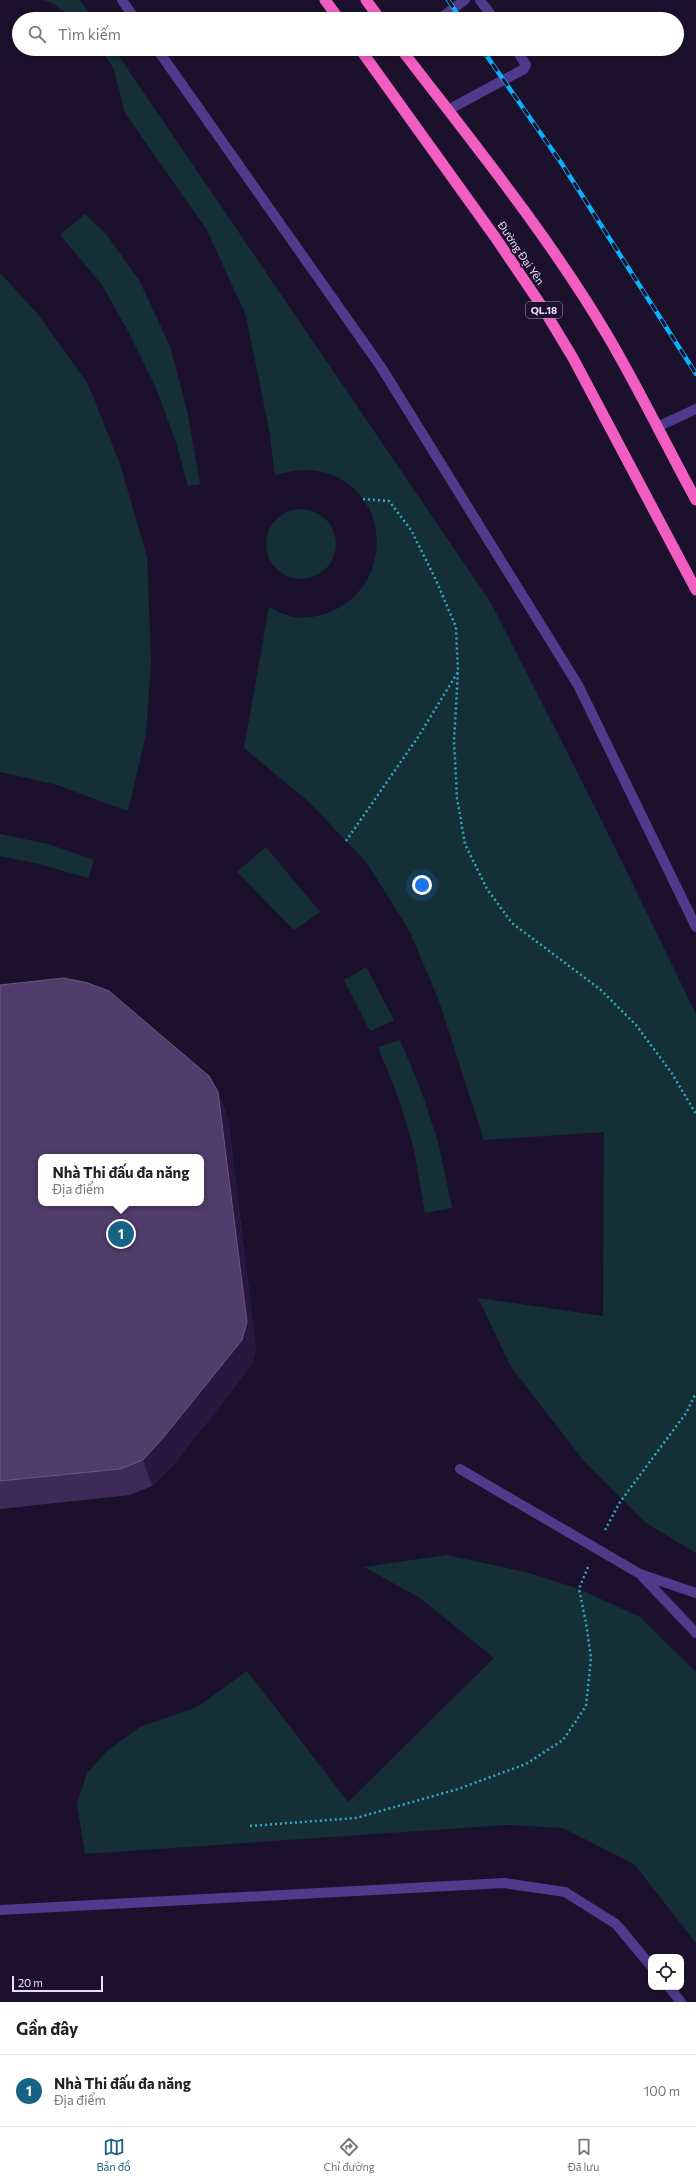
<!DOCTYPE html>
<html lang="vi">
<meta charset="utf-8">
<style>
:root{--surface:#fff;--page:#f6f6f6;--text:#222;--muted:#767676;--line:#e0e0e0;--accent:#166385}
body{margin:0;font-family:Commissioner,sans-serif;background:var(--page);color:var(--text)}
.controls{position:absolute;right:12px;bottom:12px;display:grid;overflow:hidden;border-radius:8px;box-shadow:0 2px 6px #0003}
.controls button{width:36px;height:36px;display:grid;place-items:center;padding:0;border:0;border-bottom:1px solid var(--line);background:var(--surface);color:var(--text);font:20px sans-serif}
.scale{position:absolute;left:12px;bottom:10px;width:91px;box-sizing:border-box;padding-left:4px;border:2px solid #e7dcff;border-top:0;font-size:11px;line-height:14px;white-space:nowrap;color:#e7dcff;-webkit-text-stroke:3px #1b112c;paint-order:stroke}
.you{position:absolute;left:422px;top:885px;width:14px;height:14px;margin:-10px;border:3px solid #fff;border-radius:50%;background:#1a73e8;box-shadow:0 0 0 6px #1a73e833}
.badge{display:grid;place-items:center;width:26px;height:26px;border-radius:50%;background:var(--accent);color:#fff;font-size:13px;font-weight:700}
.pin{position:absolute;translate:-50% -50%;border:2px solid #fff;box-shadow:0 1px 4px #0006}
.popup{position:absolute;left:38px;top:1154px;width:166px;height:52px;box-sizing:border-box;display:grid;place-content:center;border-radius:8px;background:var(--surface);filter:drop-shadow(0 1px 3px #0005);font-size:13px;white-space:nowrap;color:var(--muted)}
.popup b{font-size:15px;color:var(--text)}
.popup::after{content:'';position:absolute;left:50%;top:100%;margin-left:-8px;border:8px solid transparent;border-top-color:var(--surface)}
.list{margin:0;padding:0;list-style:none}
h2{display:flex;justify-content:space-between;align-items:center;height:52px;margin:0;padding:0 16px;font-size:17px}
h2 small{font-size:13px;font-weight:400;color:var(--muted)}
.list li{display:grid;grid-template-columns:26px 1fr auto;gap:12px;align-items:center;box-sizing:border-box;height:72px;padding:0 16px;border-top:1px solid var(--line)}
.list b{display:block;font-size:15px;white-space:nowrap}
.list p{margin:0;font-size:13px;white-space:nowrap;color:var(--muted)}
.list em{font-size:13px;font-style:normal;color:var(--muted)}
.icon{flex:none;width:22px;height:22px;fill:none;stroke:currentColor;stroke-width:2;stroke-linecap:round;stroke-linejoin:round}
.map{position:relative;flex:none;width:696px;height:2002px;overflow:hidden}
.search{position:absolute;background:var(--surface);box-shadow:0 2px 6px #0003;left:12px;right:12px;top:12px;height:44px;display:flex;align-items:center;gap:10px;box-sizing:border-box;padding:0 14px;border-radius:22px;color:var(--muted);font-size:15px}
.sheet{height:124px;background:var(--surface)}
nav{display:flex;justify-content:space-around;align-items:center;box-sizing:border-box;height:56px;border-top:1px solid var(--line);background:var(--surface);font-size:11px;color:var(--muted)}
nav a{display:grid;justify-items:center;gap:2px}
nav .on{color:var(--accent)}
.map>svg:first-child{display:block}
</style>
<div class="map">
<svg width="696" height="2002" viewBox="0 0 696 2002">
<rect width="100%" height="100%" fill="#1b112c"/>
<path fill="#143036" d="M 43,0 L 80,0 L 93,19 L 73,19 L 54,4 Z
M 101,49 L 114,49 L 491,603 L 600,817 L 696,1014 L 696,1553 L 646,1523 L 584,1461 L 511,1367 L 478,1298 L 603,1316 L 604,1132 L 484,1140 L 438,998 L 409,930 L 367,863 L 309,802 L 244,748 L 269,607 C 277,611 286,616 295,617 C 305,619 320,616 330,612 C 396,585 391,489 323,472 C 306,468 291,471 275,475 L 269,429 L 246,316 L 207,230 L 125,113 L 114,69 Z
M 85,214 L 106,234 L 139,280 L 170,346 L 188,415 L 200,484 L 188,486 L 177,445 L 156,388 L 128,331 L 102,285 L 60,235 Z
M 0,273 L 37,313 L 88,384 L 120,464 L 147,557 L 151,661 L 146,734 L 128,811 L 54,784 L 0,772 Z
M266 544a35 35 0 1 1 70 0a35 35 0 1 1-70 0Z
M 0,834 L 48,844 L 94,860 L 88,878 L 39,864 L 0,856 Z
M 266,847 L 320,912 L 294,930 L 237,872 Z
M 366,967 L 394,1020 L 370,1031 L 344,980 Z
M 400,1040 L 422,1093 L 438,1142 L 452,1208 L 425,1213 L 414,1149 L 399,1099 L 378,1047 Z
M 447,1555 L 529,1573 L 579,1589 L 640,1617 L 696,1672 L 696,1943 L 634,1864 L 563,1828 L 506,1825 L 85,1854 L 77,1804 L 87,1773 L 107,1751 L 140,1727 L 197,1707 L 247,1671 L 348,1802 L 494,1658 L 420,1598 L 364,1567 Z"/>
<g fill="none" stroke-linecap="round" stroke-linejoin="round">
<path stroke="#2faac0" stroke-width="2.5" stroke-dasharray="2 3" stroke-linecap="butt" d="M 363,499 L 389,501 L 411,530 L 435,578 L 456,627 L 458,672 L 454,741 L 457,798 L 465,844 L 487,889 L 512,923 L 601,990 L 636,1025 L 671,1072 L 696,1114
M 346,841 L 418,737 L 458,672
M 605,1530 L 620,1502 L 686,1413 L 696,1393
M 250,1826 L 356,1818 L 458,1789 L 526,1764 L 563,1740 L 586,1706 L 591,1658 L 586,1623 L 579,1589 L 588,1567"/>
<path stroke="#4f3b8b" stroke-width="10" d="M 122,0 L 135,19
M 157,49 L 381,367 L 578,685 L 696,927
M 460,1469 L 640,1574 L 696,1593
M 641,1575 L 696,1633
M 0,1910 L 504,1883 L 565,1892 L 616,1924 L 651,1966
M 669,1987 L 681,2002"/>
<path stroke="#4f3b8b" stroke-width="10" d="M 480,0 L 494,19
M 439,19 L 465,0
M 448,110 L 524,69 L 526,65 L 516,49
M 657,427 L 696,409"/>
<path stroke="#f25dc2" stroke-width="11" d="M 325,0 L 339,19
M 366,0 L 380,19
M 360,49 L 495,237 L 541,305 L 573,358 L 696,590
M 401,49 C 473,143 549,236 609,338 C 640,391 667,447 696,500"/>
<g stroke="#08b3ff" stroke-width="4.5">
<path id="rail" d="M 448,0 L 461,19
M 482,49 L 562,164 L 696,374"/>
</g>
<use href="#rail" stroke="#1b112c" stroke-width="3" stroke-dasharray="9" stroke-linecap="butt"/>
</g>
<path fill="#3e2a59" d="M 0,985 L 218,1092 L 228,1119 L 256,1349 L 251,1366 L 173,1465 L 152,1486 L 130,1495 L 0,1509 Z"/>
<path fill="#281840" d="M 218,1092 L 228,1119 L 256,1349 L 251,1366 L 173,1465 L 152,1486 L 143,1460 Z"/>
<path fill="#503d6b" stroke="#685682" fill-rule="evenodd" d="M 64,978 L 88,983 L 109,991 L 209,1076 L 218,1092 L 247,1322 L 242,1340 L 163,1438 L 143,1460 L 120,1469 L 0,1481 L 0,985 ZM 41,1157 L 201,1157 L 201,1203 L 41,1203 Z"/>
<g text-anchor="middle" stroke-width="3.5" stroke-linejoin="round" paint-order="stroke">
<rect fill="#1b112c" stroke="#aa9fc0" stroke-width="1" x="526" y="302" width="36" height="16" rx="3"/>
<g font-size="10" font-weight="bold" fill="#e7dcff">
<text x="544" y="314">QL.18</text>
</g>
<g font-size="11" fill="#e7dcff" stroke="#1b112c">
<text transform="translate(521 253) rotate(56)" y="4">Đường Đại Yên</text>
</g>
</g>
</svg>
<div class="controls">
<button><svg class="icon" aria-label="locate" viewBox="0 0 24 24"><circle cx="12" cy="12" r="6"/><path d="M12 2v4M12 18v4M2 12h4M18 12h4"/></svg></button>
</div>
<div class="scale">20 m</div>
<div class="you"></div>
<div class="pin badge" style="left:121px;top:1234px">1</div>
<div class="popup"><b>Nhà Thi đấu đa năng</b>Địa điểm</div>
<div class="search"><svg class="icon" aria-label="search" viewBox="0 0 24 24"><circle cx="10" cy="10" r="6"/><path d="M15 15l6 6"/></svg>Tìm kiếm</div>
</div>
<section class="sheet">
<h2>Gần đây<small></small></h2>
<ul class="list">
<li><span class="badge">1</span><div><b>Nhà Thi đấu đa năng</b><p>Địa điểm</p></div><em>100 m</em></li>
</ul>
</section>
<nav>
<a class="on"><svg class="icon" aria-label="map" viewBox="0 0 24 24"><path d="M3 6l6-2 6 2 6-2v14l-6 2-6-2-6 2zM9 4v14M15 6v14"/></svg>Bản đồ</a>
<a><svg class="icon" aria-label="directions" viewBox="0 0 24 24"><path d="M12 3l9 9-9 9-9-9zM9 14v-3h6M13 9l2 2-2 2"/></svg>Chỉ đường</a>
<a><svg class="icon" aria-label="saved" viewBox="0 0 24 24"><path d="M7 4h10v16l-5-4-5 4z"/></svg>Đã lưu</a>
</nav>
